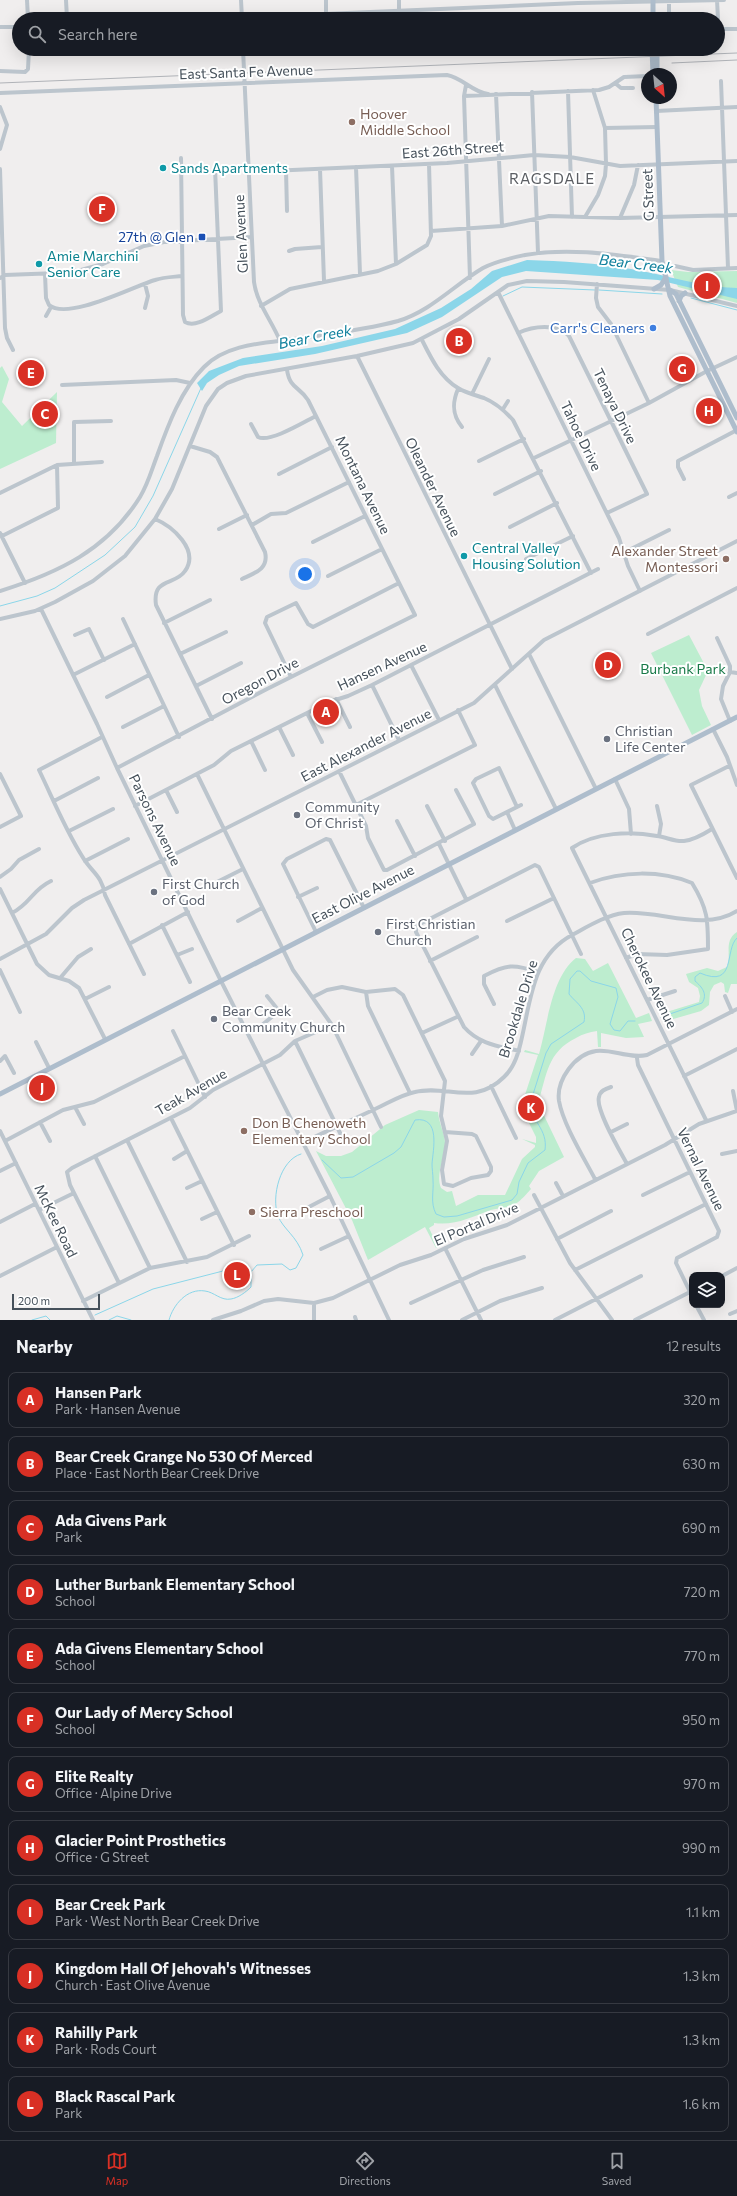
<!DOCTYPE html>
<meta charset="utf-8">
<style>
:root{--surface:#171b24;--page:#242831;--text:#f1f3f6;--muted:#9ea1a6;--line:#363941;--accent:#d93025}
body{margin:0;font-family:Commissioner,sans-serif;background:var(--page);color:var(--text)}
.controls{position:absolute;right:12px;bottom:12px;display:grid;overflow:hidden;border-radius:8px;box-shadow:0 4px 16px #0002}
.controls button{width:36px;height:36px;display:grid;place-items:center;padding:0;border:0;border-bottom:1px solid var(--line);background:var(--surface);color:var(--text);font:20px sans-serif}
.compass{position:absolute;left:641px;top:68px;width:36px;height:36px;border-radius:50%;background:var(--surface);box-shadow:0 4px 16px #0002;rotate:153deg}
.scale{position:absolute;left:12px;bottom:10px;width:88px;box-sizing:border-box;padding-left:4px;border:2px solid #46515b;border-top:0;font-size:11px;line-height:14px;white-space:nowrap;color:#46515b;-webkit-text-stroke:3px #fff;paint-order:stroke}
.you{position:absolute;left:305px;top:574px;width:14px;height:14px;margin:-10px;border:3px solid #fff;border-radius:50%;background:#1a73e8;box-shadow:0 0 0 6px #1a73e833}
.badge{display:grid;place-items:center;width:26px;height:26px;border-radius:50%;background:var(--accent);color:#fff;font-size:13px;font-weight:700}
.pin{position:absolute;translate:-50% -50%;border:2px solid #fff;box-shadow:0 1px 4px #0006}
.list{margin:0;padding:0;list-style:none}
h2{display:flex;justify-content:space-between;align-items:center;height:52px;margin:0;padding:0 16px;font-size:17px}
h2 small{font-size:13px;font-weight:400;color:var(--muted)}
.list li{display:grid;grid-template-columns:26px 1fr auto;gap:12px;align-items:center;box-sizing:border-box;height:56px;margin:0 8px 8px;padding:0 8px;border:1px solid var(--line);border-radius:8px}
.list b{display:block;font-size:15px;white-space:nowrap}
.list p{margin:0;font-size:13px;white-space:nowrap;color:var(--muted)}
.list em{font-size:13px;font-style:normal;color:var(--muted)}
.icon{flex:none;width:22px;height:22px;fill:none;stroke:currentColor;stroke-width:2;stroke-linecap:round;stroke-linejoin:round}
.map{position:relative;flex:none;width:737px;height:1320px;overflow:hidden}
.search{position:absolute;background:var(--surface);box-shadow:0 4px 16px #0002;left:12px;right:12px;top:12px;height:44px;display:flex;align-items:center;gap:10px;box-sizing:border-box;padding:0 14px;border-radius:22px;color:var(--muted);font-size:15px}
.sheet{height:820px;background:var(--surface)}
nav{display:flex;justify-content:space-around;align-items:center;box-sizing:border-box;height:56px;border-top:1px solid var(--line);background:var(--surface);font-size:11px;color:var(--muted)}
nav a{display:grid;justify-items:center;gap:2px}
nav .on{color:var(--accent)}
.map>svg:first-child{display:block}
</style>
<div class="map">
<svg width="737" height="1320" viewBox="0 0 737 1320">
<rect width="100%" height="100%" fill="#f0eeee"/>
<path fill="#bdedcf" d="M 671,270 L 688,272 L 737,271 L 737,303 L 678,287 Z
M 2,366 L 9,379 L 2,402 L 22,426 L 57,392 L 56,443 L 0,469 L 0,368 Z
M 689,635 L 708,671 L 699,690 L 702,706 L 711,725 L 692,735 L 651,653 Z
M 333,705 L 338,710 L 316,722 L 313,717 L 314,714 Z
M 737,932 L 737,984 L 731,984 L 728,993 L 725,992 L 724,984 L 721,982 L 714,985 L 710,992 L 709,1005 L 701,1011 L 663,1022 L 660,1014 L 699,1002 L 700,996 L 698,988 L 689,982 L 686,974 L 707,968 L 718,971 L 727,967 C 732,955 723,941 737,932 Z
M 576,958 L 585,959 L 593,971 L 608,963 L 636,1018 L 649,1013 L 652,1021 L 638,1024 L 644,1037 L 626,1038 L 601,1033 L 601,1047 L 598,1047 L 597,1031 C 589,1032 583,1034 576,1038 C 547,1052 547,1075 538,1103 L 564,1157 L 539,1171 L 529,1186 L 531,1189 C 526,1194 522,1200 515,1204 C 508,1208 499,1208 491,1210 C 471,1217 455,1226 434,1223 L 434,1225 L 429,1228 L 438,1247 L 436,1248 L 425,1227 L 368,1260 L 352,1220 L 316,1151 L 326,1156 L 341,1156 L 352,1152 L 385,1125 L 419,1110 L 438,1112 C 439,1123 444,1132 445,1142 C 446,1157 435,1173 441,1188 L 447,1192 L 452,1191 L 456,1206 L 478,1195 L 505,1195 L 522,1159 L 535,1147 L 535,1145 L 522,1139 L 536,1143 L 536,1137 L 521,1107 L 538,1055 L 524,1052 L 525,1050 L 539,1054 C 548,1023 551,978 576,958 Z
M 244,1263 L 247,1268 L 242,1285 L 235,1288 L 227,1271 Z"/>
<path fill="#8bd6e9" d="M 527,260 C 562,261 597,263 631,269 C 666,275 702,287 737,288 L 737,299 L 658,280 L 526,271 L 502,277 L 442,317 L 407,333 L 315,354 L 239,366 L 219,375 L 207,383 L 202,391 L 197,383 L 209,371 L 243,358 L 322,346 L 395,329 L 441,308 L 471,289 L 492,271 Z"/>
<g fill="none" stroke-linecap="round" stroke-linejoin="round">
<path stroke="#8bd6e9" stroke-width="1" d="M 599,290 L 662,294
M 503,296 L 522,287 L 595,290
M 691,298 L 737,310
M 0,606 L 37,596 L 55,588 L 105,555 L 135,527 L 153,496 L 201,388
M 661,1017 L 702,1003 C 708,994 702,987 695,981 L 695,977 L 700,973 C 737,989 724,949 737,938
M 322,1160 L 341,1178 L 353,1177 L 394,1153 L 401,1147 L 415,1120 C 441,1116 433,1150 432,1164 C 432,1169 433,1174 433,1180 C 434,1192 430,1202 436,1214 L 444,1217 L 457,1216 L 512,1200 L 517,1194 L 519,1182 L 528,1163 L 545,1150 C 548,1129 531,1121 530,1104 L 546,1053 L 551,1044 L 584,1022 C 587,1008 576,1003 569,994 L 570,979 L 577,971 L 580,971 L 591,981 L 616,988 L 618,997 L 610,1024 L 614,1030 L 620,1031 L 628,1021 L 635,1021
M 95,1315 L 153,1289 L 223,1271
M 32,1320 L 46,1316 L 50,1320
M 109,1320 L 117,1316 L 131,1320
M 169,1320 C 173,1305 187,1288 205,1291 C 214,1292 221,1301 231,1299 C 238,1298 246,1292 251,1287 L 251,1272 L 257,1265 L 282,1264 L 290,1270 L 296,1268 L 303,1255 C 297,1236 283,1229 278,1216 C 271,1197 280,1160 301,1154"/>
<path stroke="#bcc5cd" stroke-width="4" d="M 27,0 L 28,19
M 66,0 L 67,19
M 241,0 L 242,19
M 326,0 L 326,19
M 399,0 L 399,11
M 717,0 L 718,19
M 669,2 L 669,19
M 208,19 L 578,3 L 724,0
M 0,27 L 19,27
M 718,29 L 737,29
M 243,49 L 254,282 C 257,304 272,321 280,341
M 46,52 L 118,49
M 0,71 L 25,72 L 28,69 L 29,49
M 721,81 L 728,268
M 615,83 L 621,88 L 633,88
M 466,85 L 464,96 L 470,278
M 568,91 L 572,217
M 532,92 L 538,253
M 0,93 L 447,75 C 463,78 472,92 488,94
M 496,94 L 502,226
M 464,96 L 599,90 L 609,87 L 624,77 L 647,76
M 0,107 L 7,125 L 0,149
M 656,111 L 737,107
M 605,128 L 657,127
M 181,158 L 183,315 L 185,322 C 196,328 211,316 221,311 L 215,168
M 392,166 L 396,264
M 356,167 L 360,274
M 0,169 L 5,328 L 7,338 L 13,350
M 320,169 L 324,281
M 286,170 L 287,211
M 249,172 L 447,163 L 534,155 L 570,157 L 620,166 L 737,161
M 585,217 L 598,195 L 605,176 L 606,164 L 605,128 L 593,90
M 620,218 L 634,185 L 638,165
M 431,231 L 502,226 L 549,216 L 620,218 L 737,215
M 289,251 L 295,249 L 322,247
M 675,266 L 693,270 L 737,268
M 45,274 L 46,298 L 49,305 C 68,321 134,286 155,280 C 164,277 173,277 182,276
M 0,278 L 5,275 L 58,273 L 81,270 L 103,264 L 144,246 L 164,242 L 252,237
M 145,284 L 148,296 L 145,308
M 597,284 L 596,298 L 598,307 L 611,324 L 649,403
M 498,292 L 619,538 L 628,566 L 640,591
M 261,306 L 290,289 L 378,271 L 396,264 L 427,245 L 431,236 L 429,164
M 46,316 L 51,307
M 518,333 C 533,326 557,323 569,336 L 647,494 L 607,513
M 422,340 C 431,358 440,377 458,388 C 466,393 475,395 484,398 C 496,403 505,411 513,420 L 591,573
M 357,356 L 512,669
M 62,385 L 176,380 L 190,383
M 458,389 C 452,403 452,415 462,427
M 472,394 L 489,359
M 503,409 L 508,401
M 251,424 L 258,437 C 270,443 304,422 316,416
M 190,446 L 210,452 L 217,457 L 265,552 C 269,569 255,573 242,579
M 534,458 L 649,403 L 707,371 L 737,357
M 479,461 L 524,439
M 74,463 L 74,422 L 111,421
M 279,474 L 332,447
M 684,479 L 678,467 L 678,461 L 737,430
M 0,493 L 57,465 L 102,462
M 495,494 L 541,471
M 729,497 L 737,493
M 155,519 C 172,526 200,550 185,571 C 175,586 152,577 156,605 L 212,719
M 252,525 L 271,514 L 286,513 L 349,482
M 510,527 L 557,503
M 219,529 L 247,515
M 0,533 L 25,583
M 2,536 L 58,508 L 57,465
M 313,542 L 365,516
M 623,553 L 669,530
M 526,559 L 573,536
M 328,576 L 382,549
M 0,591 C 58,573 107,550 140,497 C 148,484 152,469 157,456 C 168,425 181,390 204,367 C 226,344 265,343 294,339 C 329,334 365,330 398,321 C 431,311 454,285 483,268 C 496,261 511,258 525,255 C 570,247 617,255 662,261
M 41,609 L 97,724 L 117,768 L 221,981 L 330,1196 L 389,1320
M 0,619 L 35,611 L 55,602 L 93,581 L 125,556 L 155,519 L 172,489 L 206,406 L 218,389 L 227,383 L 246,376 L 357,356 L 413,343 L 459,319 L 508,285 L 527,281 L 564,282 L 670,290 L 737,306
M 123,619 L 179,737
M 164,623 L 210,600
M 648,634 L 737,588
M 75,635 L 89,629 L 104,660
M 717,638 L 730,666 L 730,672 L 723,686 L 721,699 L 730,721
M 180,654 L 226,632
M 529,654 L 596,789
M 411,665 L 439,720
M 730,672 L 737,673
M 73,675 L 135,644
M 291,677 L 265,623 L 267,617 L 296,603 L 308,624 L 313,627 L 399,583
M 372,685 L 399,740
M 495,685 L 556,809
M 196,686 L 241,663
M 107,697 L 149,675
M 336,699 L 350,727
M 307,713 L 322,742
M 123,727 L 164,706
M 279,727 L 293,755
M 713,729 L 727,757 L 737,785
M 102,737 L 39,770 C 53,799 65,829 82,856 C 91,872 102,875 105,895 L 144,974
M 251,741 L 265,770
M 729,766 L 691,785 L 737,878
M 117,768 L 267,689 L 415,615 L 308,400 C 299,386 290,389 287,370
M 339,771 L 366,826 L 368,838 L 384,870 L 387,870 L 474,824 L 456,790
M 0,774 L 21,816 L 0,827
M 197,774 L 293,970 L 332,1025 L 381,1127
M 615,779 L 629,809 L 631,834
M 166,790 L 177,812
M 54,801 L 98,778
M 356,805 L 475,745 L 458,710
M 135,806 L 214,765 L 231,751 L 329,702 L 348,696 L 372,685 L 598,569
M 427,806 L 445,841
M 657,806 L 661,824 L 659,836
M 517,807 L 499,768 L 476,779 L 473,783 L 489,816 L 493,819 L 521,805
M 507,812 L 515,830
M 397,821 L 415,856
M 69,831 L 113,809
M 439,844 L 466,899
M 85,861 L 128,839
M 0,877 L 11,869 L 19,860 L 39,849
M 217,882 L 243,869
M 590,883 C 622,871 660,870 692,883 C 708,909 708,920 708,949 L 667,955 L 637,954 L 626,958
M 0,889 L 37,964 L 49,975 L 69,981 L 79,988 L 105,1039
M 298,897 L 317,888
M 12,913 C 31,903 32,890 51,881
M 238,921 L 262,908
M 507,921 L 554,898
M 162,925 L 190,982
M 316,932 L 283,864 L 287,859 L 326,839 L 330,840 L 364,908
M 129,944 L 188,912
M 177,955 L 192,949
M 0,959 L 46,934 L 72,908 L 84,900 L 474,703 L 544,640 L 737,541
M 430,961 L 477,937
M 0,970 L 20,1012
M 61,977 L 78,957 L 91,949
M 366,992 L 368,1006 L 410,1093
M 725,996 L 732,1012
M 313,997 L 327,990 L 342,987 L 366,992 L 395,989 L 403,995 L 445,1081 L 441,1116 L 447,1141 L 442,1170 L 444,1184 L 453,1186 L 471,1178 L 488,1175 L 491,1171 L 491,1167 L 476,1136 L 472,1134 L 445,1132
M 85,999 L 109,987
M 647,1000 L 675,991
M 494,1004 L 484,984 L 484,976 C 507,964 514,964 538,972
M 173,1031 L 205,1097
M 248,1033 L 262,1025 L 279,1011 L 267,996
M 422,1033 L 457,1017
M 295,1041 L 343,1139
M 36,1042 L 49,1068
M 519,1051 C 498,1046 479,1044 464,1027 L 416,932 L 416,926 L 535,865 L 539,867 L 581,954
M 472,1054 L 481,1041
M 637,1058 L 638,1065 L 719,1231 L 717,1237 L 677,1258 L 676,1263 L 692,1296
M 0,1061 L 5,1056 L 14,1073
M 684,1076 L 737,1049
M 491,1086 L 516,1138
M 611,1087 C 605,1089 600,1091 599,1097 C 595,1109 620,1151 627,1164
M 733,1091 L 737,1111
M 75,1107 L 84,1124
M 171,1118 L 234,1245
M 706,1120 L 572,848 C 595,832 631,831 657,836 C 666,837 675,842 684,841 C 694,840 704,834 712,829
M 40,1122 L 50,1141
M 0,1131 L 93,1320
M 611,1132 L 627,1124
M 127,1140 L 187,1262
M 5,1141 L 63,1110 L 94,1102 L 185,1056
M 302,1143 C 326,1131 350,1121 373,1110 C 387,1104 400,1095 415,1092 C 446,1084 474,1107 504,1077 C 515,1067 519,1051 522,1037 C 531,998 533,956 572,935 C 587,927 606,915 624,913 C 660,910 704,932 737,911
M 722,1154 L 737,1151
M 95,1156 L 150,1268
M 174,1159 L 187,1151
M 0,1171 L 16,1163
M 595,1179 C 584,1158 563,1124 559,1101 C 556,1080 575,1054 596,1051 C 613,1049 629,1059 647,1055 L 737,1009
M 556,1183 L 563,1196
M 187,1188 L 202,1181
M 534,1195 L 570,1263 L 612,1320
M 643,1195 L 690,1172
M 39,1210 L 74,1193
M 303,1210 L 330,1196
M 202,1219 L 217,1212
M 0,1222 L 35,1204
M 557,1239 L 611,1211
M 445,1248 L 481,1320
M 321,1249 L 349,1236
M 575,1270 L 706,1204
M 0,1276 L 57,1247
M 722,1276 L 737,1268
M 119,1283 L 70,1185 L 67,1172 L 72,1168 L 190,1108 L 213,1090 L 280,1055 L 295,1041 L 332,1025
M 83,1301 L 150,1268 L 207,1257 L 249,1236
M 314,1303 L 314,1320
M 411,1303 L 483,1270 L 524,1257
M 696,1305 L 704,1320
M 730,1314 L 737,1311
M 355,1317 L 356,1320
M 213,1320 L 241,1311 L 264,1301 L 278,1299 L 314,1303 L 333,1298 L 400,1265 L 431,1255 L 464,1239 L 507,1225 L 665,1145 L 699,1124 L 737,1111
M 462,1320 L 500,1301 L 542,1288
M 555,1320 L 641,1276
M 635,1320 L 692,1291"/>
<path stroke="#aebdcc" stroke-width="5" d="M 653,0 L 653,19
M 652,49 L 653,74
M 657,49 L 657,74
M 656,98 L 662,261 L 670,296 L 737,432
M 654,289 L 661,285 L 666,277
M 670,290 L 676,294 L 737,418
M 679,301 L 681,296 L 685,293
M 0,1094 L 737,717"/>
<path stroke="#b0b3b8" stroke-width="1" d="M 672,63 L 737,60
M 0,83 L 737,53"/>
</g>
<g fill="#8d6e63" stroke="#fff" stroke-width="1.5">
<circle cx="352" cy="122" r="4"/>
<circle cx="726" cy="559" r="4"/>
<circle cx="244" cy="1131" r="4"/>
<circle cx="252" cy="1212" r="4"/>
</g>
<g fill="#0f9aa8" stroke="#fff" stroke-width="1.5">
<circle cx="163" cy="168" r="4"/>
<circle cx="39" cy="264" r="4"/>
<circle cx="464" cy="556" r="4"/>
</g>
<rect fill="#1a4fb4" stroke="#fff" stroke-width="1.5" x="198" y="233" width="8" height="8" rx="2"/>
<circle fill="#3f7fe0" stroke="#fff" stroke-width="1.5" cx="653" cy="328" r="4"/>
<g fill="#6b7280" stroke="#fff" stroke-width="1.5">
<circle cx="607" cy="739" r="4"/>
<circle cx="297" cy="815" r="4"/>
<circle cx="154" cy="892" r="4"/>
<circle cx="378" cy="932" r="4"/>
<circle cx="214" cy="1019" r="4"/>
</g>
<g text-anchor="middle" stroke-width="4" stroke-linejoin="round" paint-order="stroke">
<g font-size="14" fill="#46515b" stroke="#fff">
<text transform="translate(246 72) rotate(-2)" y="5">East Santa Fe Avenue</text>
<text transform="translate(453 150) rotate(-4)" y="5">East 26th Street</text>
<text transform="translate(648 195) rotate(-92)" y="5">G Street</text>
<text transform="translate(241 234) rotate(-93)" y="5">Glen Avenue</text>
<text transform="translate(615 406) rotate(64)" y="5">Tenaya Drive</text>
<text transform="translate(581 436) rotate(64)" y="5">Tahoe Drive</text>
<text transform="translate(363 485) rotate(64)" y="5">Montana Avenue</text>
<text transform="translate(433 487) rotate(64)" y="5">Oleander Avenue</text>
<text transform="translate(382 666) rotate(-25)" y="5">Hansen Avenue</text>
<text transform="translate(260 681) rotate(-28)" y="5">Oregon Drive</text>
<text transform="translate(366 745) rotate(-27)" y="5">East Alexander Avenue</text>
<text transform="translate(155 820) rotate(64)" y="5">Parsons Avenue</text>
<text transform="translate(363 894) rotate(-27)" y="5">East Olive Avenue</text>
<text transform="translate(649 978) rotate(64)" y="5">Cherokee Avenue</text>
<text transform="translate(518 1009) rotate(-73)" y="5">Brookdale Drive</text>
<text transform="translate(191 1092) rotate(-30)" y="5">Teak Avenue</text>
<text transform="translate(701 1169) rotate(64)" y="5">Vernal Avenue</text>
<text transform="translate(56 1221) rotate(64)" y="5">McKee Road</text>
<text transform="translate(476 1224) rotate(-23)" y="5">El Portal Drive</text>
</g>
<g font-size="14" fill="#785e54" stroke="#fff" text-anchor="start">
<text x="360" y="119">Hoover<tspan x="360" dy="16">Middle School</tspan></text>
<text x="718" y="556" text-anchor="end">Alexander Street<tspan x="718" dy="16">Montessori</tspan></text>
<text x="252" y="1128">Don B Chenoweth<tspan x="252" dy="16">Elementary School</tspan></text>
<text x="260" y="1217">Sierra Preschool</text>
</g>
<g font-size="14" fill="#0d838f" stroke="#fff" text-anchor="start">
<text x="171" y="173">Sands Apartments</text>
<text x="47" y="261">Amie Marchini<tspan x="47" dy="16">Senior Care</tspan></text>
<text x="472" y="553">Central Valley<tspan x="472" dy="16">Housing Solution</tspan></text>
</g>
<g font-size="14" fill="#164399" stroke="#fff" text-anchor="end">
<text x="194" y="242">27th @ Glen</text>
</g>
<g font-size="14" fill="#366cbe" stroke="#fff" text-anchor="end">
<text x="645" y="333">Carr's Cleaners</text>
</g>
<g font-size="14" fill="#197a49" stroke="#fff">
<text x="683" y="674">Burbank Park</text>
</g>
<g font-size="14" fill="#5b616d" stroke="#fff" text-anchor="start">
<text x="615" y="736">Christian<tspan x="615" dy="16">Life Center</tspan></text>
<text x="305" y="812">Community<tspan x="305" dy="16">Of Christ</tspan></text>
<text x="162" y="889">First Church<tspan x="162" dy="16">of God</tspan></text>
<text x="386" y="929">First Christian<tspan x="386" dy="16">Church</tspan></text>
<text x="222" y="1016">Bear Creek<tspan x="222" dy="16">Community Church</tspan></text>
</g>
<g font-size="15" letter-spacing="1" fill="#5b5e63" stroke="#fff">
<text x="552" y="184">RAGSDALE</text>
</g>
<g font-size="15" font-style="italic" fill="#10809d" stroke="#fff">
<text transform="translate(636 264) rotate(7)" y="5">Bear Creek</text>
<text transform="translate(315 337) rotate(-11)" y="5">Bear Creek</text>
</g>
</g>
</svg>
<div class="controls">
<button><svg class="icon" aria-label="layers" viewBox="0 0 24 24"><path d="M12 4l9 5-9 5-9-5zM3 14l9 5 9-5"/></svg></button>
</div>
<svg class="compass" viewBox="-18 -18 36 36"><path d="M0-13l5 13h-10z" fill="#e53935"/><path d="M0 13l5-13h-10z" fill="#9ea1a6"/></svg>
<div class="scale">200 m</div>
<div class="you"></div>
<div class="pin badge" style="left:326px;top:712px">A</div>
<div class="pin badge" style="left:459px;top:341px">B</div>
<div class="pin badge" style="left:45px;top:414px">C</div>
<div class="pin badge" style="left:608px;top:665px">D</div>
<div class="pin badge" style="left:31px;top:373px">E</div>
<div class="pin badge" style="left:102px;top:209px">F</div>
<div class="pin badge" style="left:682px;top:369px">G</div>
<div class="pin badge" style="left:709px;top:411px">H</div>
<div class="pin badge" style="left:707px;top:286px">I</div>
<div class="pin badge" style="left:42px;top:1088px">J</div>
<div class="pin badge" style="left:531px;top:1108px">K</div>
<div class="pin badge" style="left:237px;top:1275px">L</div>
<div class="search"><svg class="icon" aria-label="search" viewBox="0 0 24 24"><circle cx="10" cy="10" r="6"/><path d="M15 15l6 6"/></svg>Search here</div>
</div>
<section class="sheet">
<h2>Nearby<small>12 results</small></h2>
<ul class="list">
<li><span class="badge">A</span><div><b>Hansen Park</b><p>Park · Hansen Avenue</p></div><em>320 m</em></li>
<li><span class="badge">B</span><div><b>Bear Creek Grange No 530 Of Merced</b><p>Place · East North Bear Creek Drive</p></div><em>630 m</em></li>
<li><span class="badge">C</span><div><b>Ada Givens Park</b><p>Park</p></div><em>690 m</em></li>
<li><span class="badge">D</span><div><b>Luther Burbank Elementary School</b><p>School</p></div><em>720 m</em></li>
<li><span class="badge">E</span><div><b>Ada Givens Elementary School</b><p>School</p></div><em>770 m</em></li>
<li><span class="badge">F</span><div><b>Our Lady of Mercy School</b><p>School</p></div><em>950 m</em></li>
<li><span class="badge">G</span><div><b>Elite Realty</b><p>Office · Alpine Drive</p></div><em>970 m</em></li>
<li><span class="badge">H</span><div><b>Glacier Point Prosthetics</b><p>Office · G Street</p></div><em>990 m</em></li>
<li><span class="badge">I</span><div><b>Bear Creek Park</b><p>Park · West North Bear Creek Drive</p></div><em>1.1 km</em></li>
<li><span class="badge">J</span><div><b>Kingdom Hall Of Jehovah's Witnesses</b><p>Church · East Olive Avenue</p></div><em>1.3 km</em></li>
<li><span class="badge">K</span><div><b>Rahilly Park</b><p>Park · Rods Court</p></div><em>1.3 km</em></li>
<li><span class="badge">L</span><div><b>Black Rascal Park</b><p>Park</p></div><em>1.6 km</em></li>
</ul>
</section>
<nav>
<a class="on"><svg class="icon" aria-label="map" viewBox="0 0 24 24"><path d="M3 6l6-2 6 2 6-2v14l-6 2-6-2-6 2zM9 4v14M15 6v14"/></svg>Map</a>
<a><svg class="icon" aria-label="directions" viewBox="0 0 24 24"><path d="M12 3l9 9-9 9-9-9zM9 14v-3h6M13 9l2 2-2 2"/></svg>Directions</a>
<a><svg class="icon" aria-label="saved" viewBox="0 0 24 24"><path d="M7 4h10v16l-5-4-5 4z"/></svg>Saved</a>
</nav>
